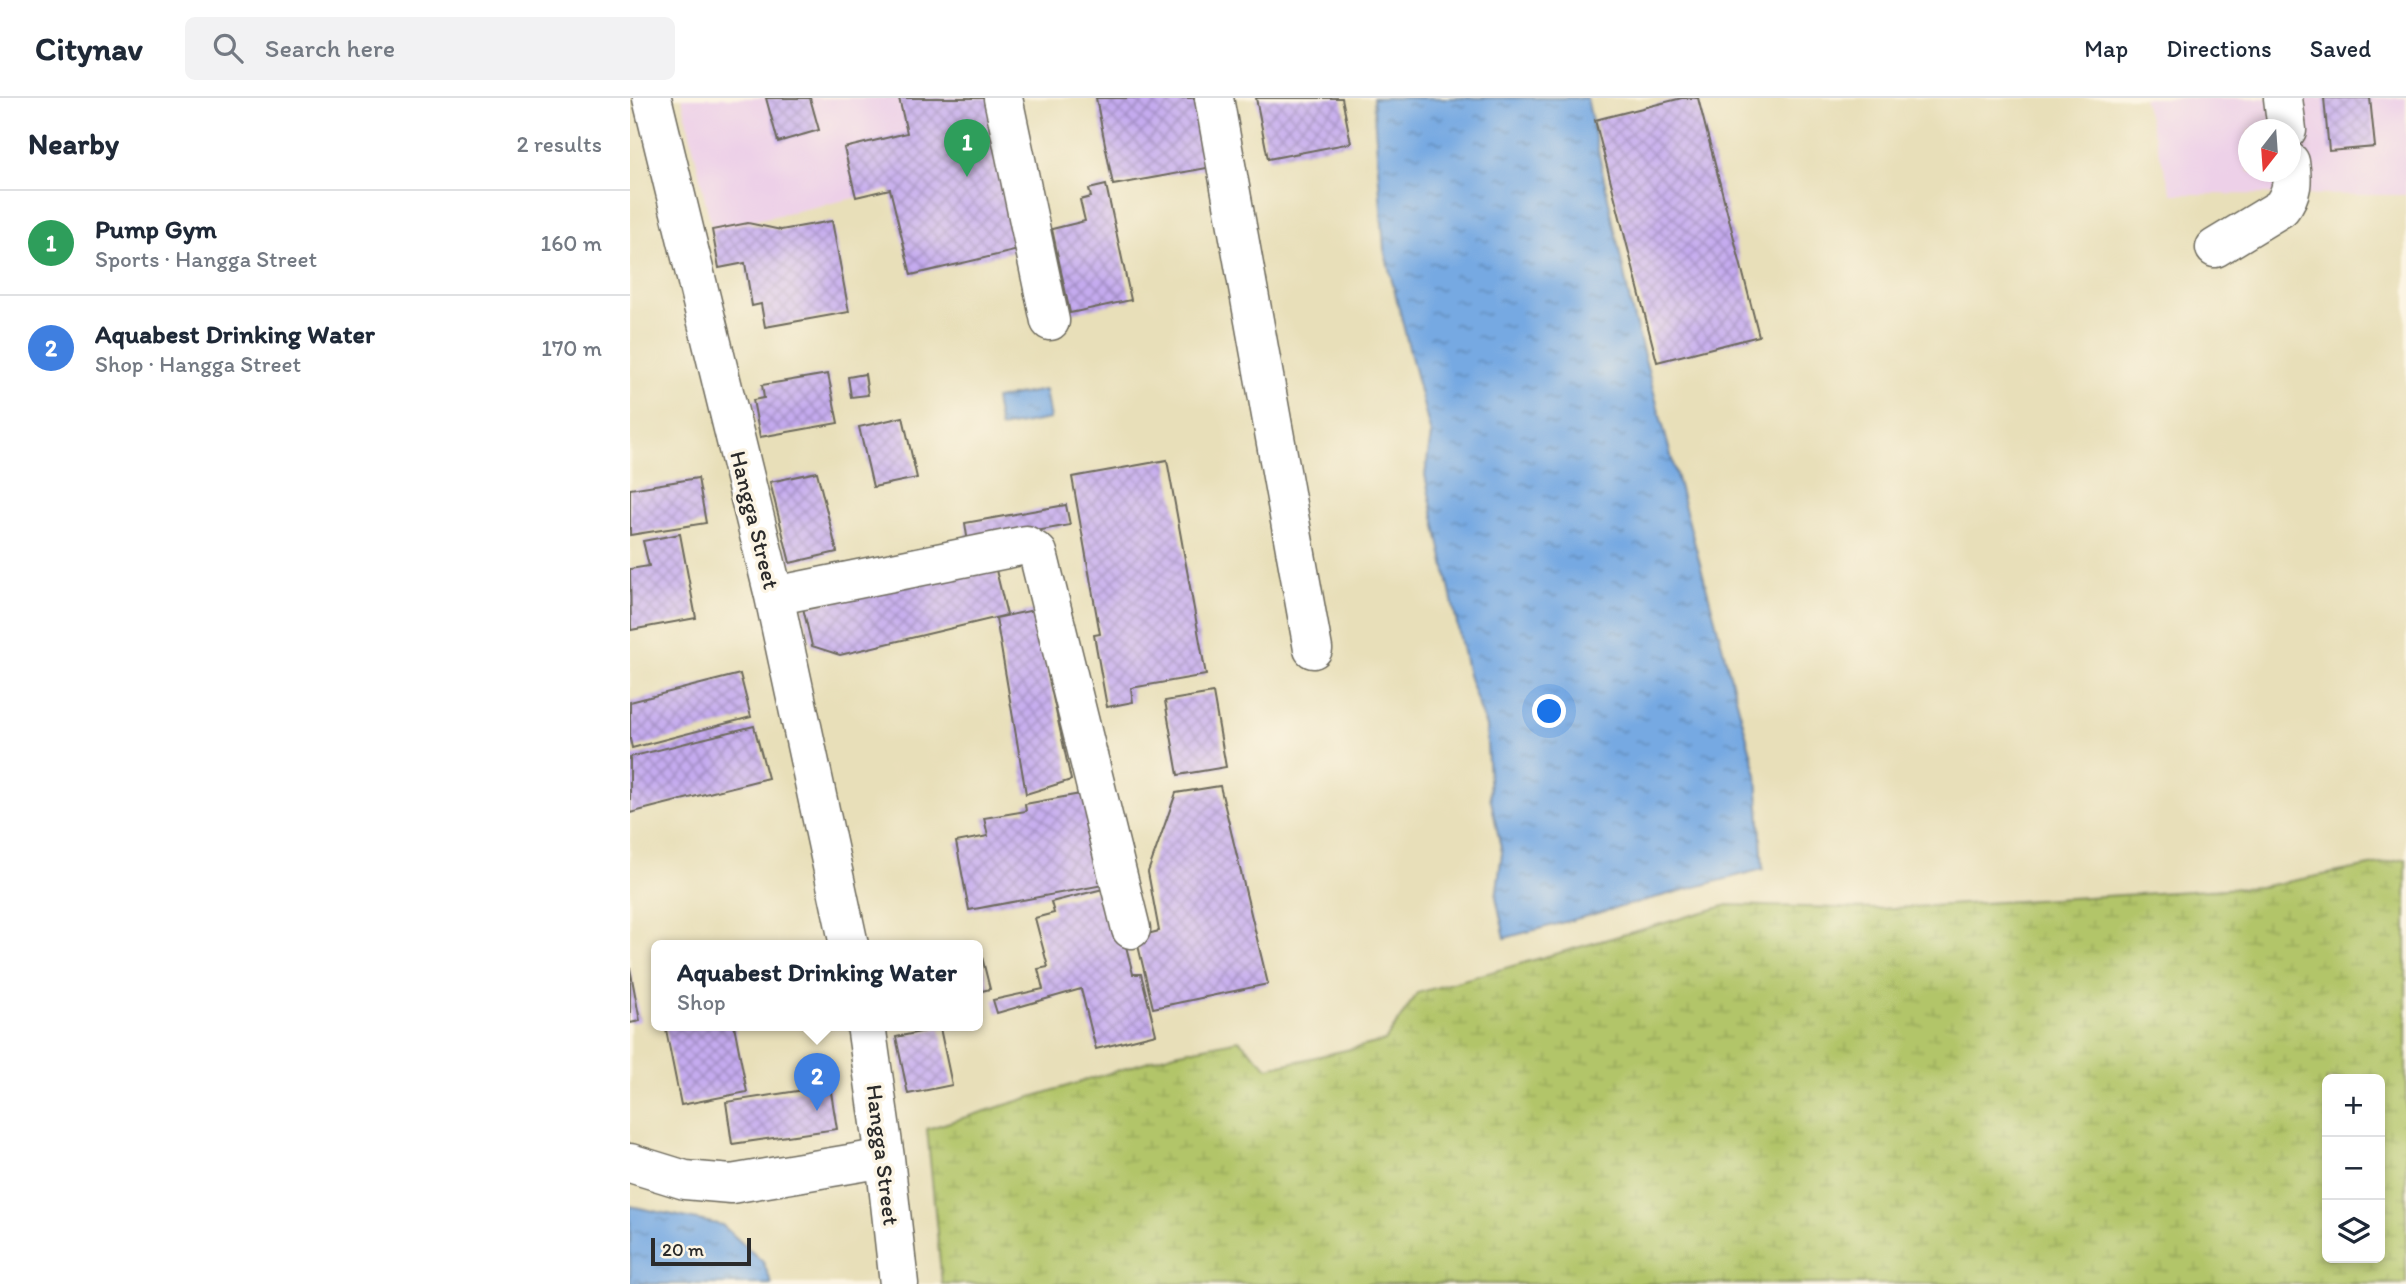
<!DOCTYPE html>
<meta charset="utf-8">
<style>
:root{--surface:#fff;--page:#f2f2f3;--text:#1f2937;--muted:#747a83;--line:#e0e1e3;--accent:#111827}
body{margin:0;font-family:Itim,sans-serif;background:var(--page);color:var(--text)}
.controls{position:absolute;right:21px;bottom:21px;display:grid;overflow:hidden;border-radius:10px;box-shadow:0 4px 10px #0003}
.controls button{width:63px;height:63px;display:grid;place-items:center;padding:0;border:0;border-bottom:2px solid var(--line);background:var(--surface);color:var(--text);font:35px sans-serif}
.compass{position:absolute;left:1608px;top:21px;width:63px;height:63px;border-radius:50%;background:var(--surface);box-shadow:0 4px 10px #0003;rotate:197deg}
.scale{position:absolute;left:21px;bottom:18px;width:100px;box-sizing:border-box;padding-left:7px;border:4px solid #2b2b2b;border-top:0;font-size:19px;line-height:24px;white-space:nowrap;color:#2b2b2b;-webkit-text-stroke:5px #fcf5e5;paint-order:stroke}
.you{position:absolute;left:920px;top:614px;width:24px;height:24px;margin:-18px;border:5px solid #fff;border-radius:50%;background:#1a73e8;box-shadow:0 0 0 10px #1a73e833}
.badge{display:grid;place-items:center;width:46px;height:46px;border-radius:50%;background:var(--accent);color:#fff;font-size:23px;font-weight:700}
.pin{position:absolute;translate:-50% -58px;filter:drop-shadow(0 2px 4px #0008)}
.pin::after{content:'';position:absolute;top:37px;width:24px;height:21px;background:inherit;clip-path:polygon(0 0,100% 0,50% 100%)}
.popup{position:absolute;left:21px;top:842px;width:332px;height:91px;box-sizing:border-box;display:grid;place-content:center;border-radius:10px;background:var(--surface);filter:drop-shadow(0 2px 5px #0005);font-size:23px;white-space:nowrap;color:var(--muted)}
.popup b{font-size:26px;color:var(--text)}
.popup::after{content:'';position:absolute;left:50%;top:100%;margin-left:-14px;border:14px solid transparent;border-top-color:var(--surface)}
.list{margin:0;padding:0;list-style:none}
h2{display:flex;justify-content:space-between;align-items:center;height:91px;margin:0;padding:0 28px;font-size:30px}
h2 small{font-size:23px;font-weight:400;color:var(--muted)}
.list li{display:grid;grid-template-columns:46px 1fr auto;gap:21px;align-items:center;box-sizing:border-box;height:105px;padding:0 28px;border-top:2px solid var(--line)}
.list b{display:block;font-size:26px;white-space:nowrap}
.list p{margin:0;font-size:23px;white-space:nowrap;color:var(--muted)}
.list em{font-size:23px;font-style:normal;color:var(--muted)}
.icon{flex:none;width:38px;height:38px;fill:none;stroke:currentColor;stroke-width:2;stroke-linecap:round;stroke-linejoin:round}
.map{position:relative;flex:none;width:1776px;height:1186px;overflow:hidden}
header{display:flex;align-items:center;gap:42px;box-sizing:border-box;height:98px;padding:0 35px;background:var(--surface);border-bottom:2px solid var(--line)}
header strong{font-size:33px}
nav{display:flex;gap:38px;margin-inline-start:auto;font-size:24px}
.search{width:490px;height:63px;background:var(--page);display:flex;align-items:center;gap:18px;box-sizing:border-box;padding:0 24px;border-radius:10px;color:var(--muted);font-size:26px}
main{display:flex}
aside{flex:1;background:var(--surface)}
.map>svg:first-child{display:block}
</style>
<header>
<strong>Citynav</strong>
<div class="search"><svg class="icon" aria-label="search" viewBox="0 0 24 24"><circle cx="10" cy="10" r="6"/><path d="M15 15l6 6"/></svg>Search here</div>
<nav><a>Map</a><a>Directions</a><a>Saved</a></nav>
</header>
<main>
<aside>
<h2>Nearby<small>2 results</small></h2>
<ul class="list">
<li><span class="badge" style="background:#2e9e5b">1</span><div><b>Pump Gym</b><p>Sports · Hangga Street</p></div><em>160 m</em></li>
<li><span class="badge" style="background:#3f7fe0">2</span><div><b>Aquabest Drinking Water</b><p>Shop · Hangga Street</p></div><em>170 m</em></li>
</ul>
</aside>
<div class="map">
<svg width="1776" height="1186" viewBox="0 0 1776 1186">
<defs>
<pattern id="wetland-marsh" width="20" height="14" patternUnits="userSpaceOnUse" patternTransform="scale(1.75)"><rect width="20" height="14" fill="#b2c569"/><path d="M1 5h8M5 5V1M11 12h8M15 12V8" fill="none" stroke="#99a95b"/></pattern>
<pattern id="water-ripples" width="26" height="14" patternUnits="userSpaceOnUse" patternTransform="scale(1.75)"><rect width="26" height="14" fill="#76a9e2"/><path d="M2 4q2-2 4 0t4 0M15 11q2-2 4 0t4 0" fill="none" stroke="#618ab7"/></pattern>
<pattern id="building-cross-hatch" width="8" height="8" patternUnits="userSpaceOnUse" patternTransform="scale(1.75)"><rect width="8" height="8" fill="#c5abef"/><path d="M0 0l8 8M0 8l8-8" fill="none" stroke="#a08bc2"/></pattern>
</defs>
<rect width="100%" height="100%" fill="#fcf5e5"/>
<filter id="ink" filterUnits="userSpaceOnUse"><feTurbulence type="fractalNoise" baseFrequency=".0143" numOctaves="2"/><feDisplacementMap in="SourceGraphic" scale="14" xChannelSelector="R" yChannelSelector="G"/><feConvolveMatrix kernelMatrix="1 2 1 2 8 2 1 2 1" color-interpolation-filters="sRGB"/></filter>
<filter id="wash" filterUnits="userSpaceOnUse"><feTurbulence type="fractalNoise" baseFrequency=".00686" numOctaves="4" result="noise"/><feDisplacementMap in="SourceGraphic" scale="28" xChannelSelector="R" yChannelSelector="G"/><feGaussianBlur stdDeviation="1.57" result="paint"/><feColorMatrix in="noise" values="0 0 0 0 0 0 0 0 0 0 0 0 0 0 0 0 0 1.4 0 .05"/><feComposite in="paint" operator="in"/></filter>
<g filter="url(#wash)">
<rect width="100%" height="100%" fill="#e8dfb9"/>
<path fill="#edd0e8" fill-rule="evenodd" d="M 52,0 L 365,0 L 401,149 L 281,177 L 260,92 L 82,132 Z
M 1513,0 L 1776,0 L 1776,97 L 1542,96 ZM 1618,32 L 1660,32 L 1660,74 L 1618,74 Z"/>
<path fill="url(#wetland-marsh)" stroke="#6e784a" stroke-width="2" fill-rule="evenodd" d="M 1776,761 L 1776,1186 L 312,1186 L 297,1031 L 545,955 L 609,942 L 638,970 L 755,943 L 787,895 L 1098,807 L 1247,811 L 1630,789 ZM 1697,981 L 1750,981 L 1750,1160 L 1697,1160 Z"/>
<path fill="url(#water-ripples)" stroke="#506a86" stroke-width="2" d="M 743,0 L 957,0 L 1002,213 L 1127,677 L 1133,771 L 875,840 L 866,799 L 872,755 L 860,698 L 856,629 L 838,577 L 795,377 L 801,337 L 754,151 Z
M 415,292 L 420,321 L 370,330 L 365,301 Z
M 0,1108 L 92,1127 L 133,1164 L 142,1186 L 0,1186 Z"/>
<g id="blocks">
<path fill="url(#building-cross-hatch)" d="M 136,0 L 180,0 L 189,32 L 148,44 Z
M 269,0 L 365,0 L 401,149 L 281,177 L 260,91 L 226,99 L 214,50 L 277,35 Z
M 466,0 L 575,0 L 588,68 L 483,87 Z
M 626,0 L 712,0 L 721,45 L 638,61 Z
M 1052,0 L 1068,0 L 1129,238 L 1027,264 L 965,22 Z
M 1694,0 L 1740,0 L 1745,49 L 1699,53 Z
M 476,87 L 501,202 L 440,215 L 422,131 L 455,123 L 450,102 L 461,99 L 459,91 Z
M 202,123 L 219,214 L 135,229 L 131,206 L 122,208 L 115,165 L 89,170 L 82,132 L 118,125 L 151,132 Z
M 198,276 L 208,325 L 130,339 L 123,302 L 134,300 L 132,287 Z
M 235,276 L 238,297 L 221,299 L 218,279 Z
M 273,319 L 287,380 L 243,389 L 229,329 Z
M 537,362 L 576,577 L 501,590 L 503,604 L 477,609 L 464,537 L 470,536 L 442,379 Z
M 187,374 L 207,454 L 160,465 L 140,384 Z
M 68,380 L 76,425 L 0,437 L 0,391 Z
M 436,407 L 440,427 L 338,445 L 335,425 Z
M 50,436 L 66,520 L 1,532 L 0,471 L 19,468 L 13,443 Z
M 364,464 L 377,517 L 210,557 L 182,548 L 173,510 Z
M 404,512 L 441,682 L 396,696 L 366,520 Z
M 110,576 L 121,619 L 2,650 L 0,641 L 0,604 Z
M 583,595 L 596,669 L 548,677 L 535,603 Z
M 124,628 L 138,680 L 0,715 L 0,659 Z
M 590,688 L 638,886 L 523,910 L 506,839 L 529,833 L 518,774 L 546,695 Z
M 456,695 L 473,787 L 339,812 L 326,744 L 358,738 L 354,720 L 396,713 L 395,706 Z
M 481,789 L 503,876 L 511,876 L 526,936 L 466,951 L 451,891 L 367,915 L 363,902 L 413,891 L 408,871 L 418,869 L 405,820 L 424,815 L 421,804 Z
M 351,855 L 360,891 L 348,894 L 348,856 Z
M 0,870 L 10,923 L 0,925 Z
M 35,927 L 104,927 L 117,994 L 51,1007 Z
M 310,930 L 322,987 L 278,996 L 266,939 Z
M 200,988 L 207,1031 L 102,1046 L 96,1004 Z"/>
</g>
</g>
<g filter="url(#ink)">
<use href="#blocks" fill-opacity="0" stroke="#6d6a5d" stroke-width="2"/>
<g fill="none" stroke-linecap="round" stroke-linejoin="round">
<g stroke="#6d6a5d" stroke-width="41">
<path id="minor" d="M 22,0 L 144,498 L 219,847
M 373,0 L 420,223
M 584,0 L 683,551
M 1653,0 L 1657,32
M 1585,150 L 1651,110 C 1663,95 1663,82 1660,64
M 144,498 L 396,447 L 408,455 L 501,831
M 236,927 L 255,1060 L 269,1186
M 0,1065 L 55,1082 L 101,1086 L 255,1060"/>
</g>
<use href="#minor" stroke="#fff" stroke-width="38"/>
</g>
</g>
<g text-anchor="middle" stroke-width="7" stroke-linejoin="round" paint-order="stroke">
<g font-size="23" fill="#2b2b2b" stroke="#fcf5e5">
<text transform="translate(125 422) rotate(76)" y="8">Hangga Street</text>
<text transform="translate(253 1057) rotate(83)" y="8">Hangga Street</text>
</g>
</g>
</svg>
<div class="controls">
<button>+</button>
<button>−</button>
<button><svg class="icon" aria-label="layers" viewBox="0 0 24 24"><path d="M12 4l9 5-9 5-9-5zM3 14l9 5 9-5"/></svg></button>
</div>
<svg class="compass" viewBox="-18 -18 36 36"><path d="M0-13l5 13h-10z" fill="#e53935"/><path d="M0 13l5-13h-10z" fill="#747a83"/></svg>
<div class="scale">20 m</div>
<div class="you"></div>
<div class="pin badge" style="left:337px;top:79px;background:#2e9e5b">1</div>
<div class="pin badge" style="left:187px;top:1013px;background:#3f7fe0">2</div>
<div class="popup"><b>Aquabest Drinking Water</b>Shop</div>
</div>
</main>
